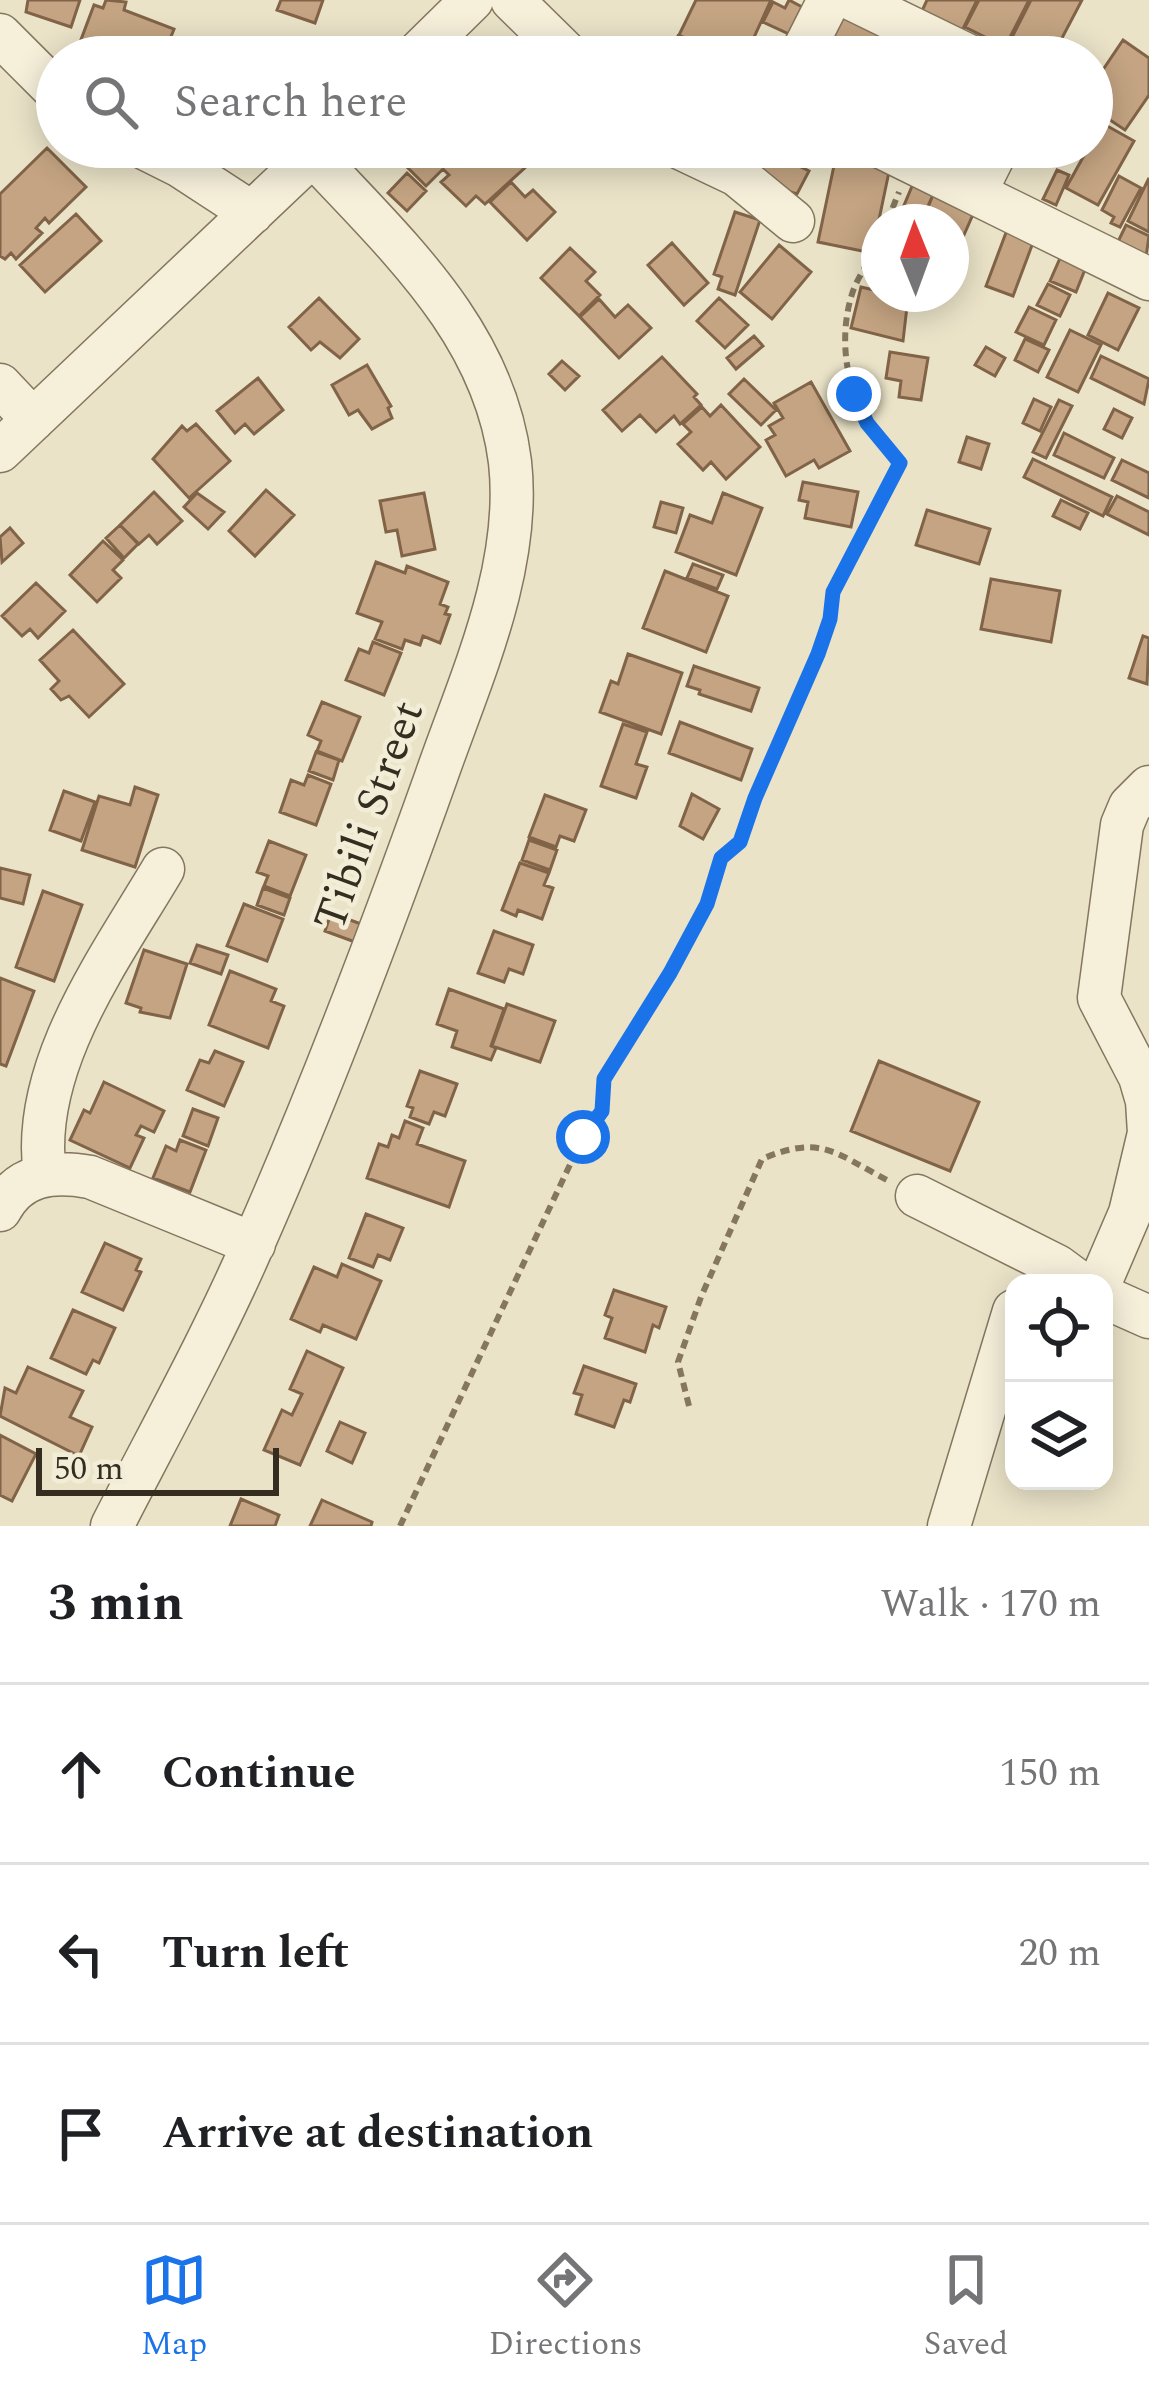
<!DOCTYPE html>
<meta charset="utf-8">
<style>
:root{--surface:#fff;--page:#f6f6f6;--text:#202124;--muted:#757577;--line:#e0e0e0;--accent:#1a73e8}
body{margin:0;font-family:Spectral,serif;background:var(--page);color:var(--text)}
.controls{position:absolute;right:36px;bottom:36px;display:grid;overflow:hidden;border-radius:24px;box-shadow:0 6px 30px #0003}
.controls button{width:108px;height:108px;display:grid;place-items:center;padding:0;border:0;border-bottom:3px solid var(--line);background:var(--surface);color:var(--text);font:60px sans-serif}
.compass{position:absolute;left:861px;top:204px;width:108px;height:108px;border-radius:50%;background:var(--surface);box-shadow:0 6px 30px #0003;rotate:359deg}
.scale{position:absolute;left:36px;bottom:30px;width:243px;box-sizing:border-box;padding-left:12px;border:6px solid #362d21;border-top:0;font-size:33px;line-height:42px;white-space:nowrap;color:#362d21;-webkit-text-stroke:9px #f2edd7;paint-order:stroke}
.stop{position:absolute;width:36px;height:36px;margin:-27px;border:9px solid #1a73e8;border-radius:50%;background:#fff}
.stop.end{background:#1a73e8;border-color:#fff;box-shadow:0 3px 12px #0008}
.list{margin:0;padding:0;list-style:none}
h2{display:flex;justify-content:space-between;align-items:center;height:156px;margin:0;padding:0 48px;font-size:51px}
h2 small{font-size:39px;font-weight:400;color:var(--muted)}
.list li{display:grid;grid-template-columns:78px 1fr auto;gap:36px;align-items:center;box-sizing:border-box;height:180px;padding:0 48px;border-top:3px solid var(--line)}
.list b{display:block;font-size:45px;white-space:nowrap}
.list em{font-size:39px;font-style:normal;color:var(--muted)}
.icon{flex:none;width:66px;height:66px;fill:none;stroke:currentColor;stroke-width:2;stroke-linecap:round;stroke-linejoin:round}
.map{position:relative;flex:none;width:1149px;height:1526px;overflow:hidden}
.search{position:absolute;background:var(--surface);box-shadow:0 6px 30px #0003;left:36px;right:36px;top:36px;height:132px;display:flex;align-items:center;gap:30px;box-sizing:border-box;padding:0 42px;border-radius:66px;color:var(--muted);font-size:45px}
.sheet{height:696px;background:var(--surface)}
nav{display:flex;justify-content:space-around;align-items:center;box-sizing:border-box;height:168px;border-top:3px solid var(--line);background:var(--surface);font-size:33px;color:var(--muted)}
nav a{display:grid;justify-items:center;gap:6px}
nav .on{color:var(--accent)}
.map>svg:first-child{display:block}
</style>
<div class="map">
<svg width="1149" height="1526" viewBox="0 0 1149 1526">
<rect width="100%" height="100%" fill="#eae3c8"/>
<path fill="#c4a482" stroke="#816347" stroke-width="3" d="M 28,0 L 80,0 L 71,27 L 26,12 Z
M 106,0 L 126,2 L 124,10 L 174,29 L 163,57 L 134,57 L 114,49 L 111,57 L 76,53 L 94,5 L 103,8 Z
M 281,0 L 323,0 L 315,23 L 277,10 Z
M 696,0 L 771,0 L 745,57 L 725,57 L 679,35 Z
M 789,0 L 802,7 L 789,34 L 763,22 L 773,2 L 785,8 Z
M 927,0 L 977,0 L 961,33 L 921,13 Z
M 979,0 L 1029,0 L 1005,47 L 965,27 Z
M 1031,0 L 1082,0 L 1052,57 L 1002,57 Z
M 845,11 L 905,37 L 897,57 L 825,57 Z
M 678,36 L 723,57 L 669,56 Z
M 1123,40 L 1149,58 L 1149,95 L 1125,130 L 1092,108 L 1092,86 Z
M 1102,123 L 1134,141 L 1098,205 L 1066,188 Z
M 427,147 L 510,147 L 528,165 L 485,204 L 476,196 L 466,206 L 441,182 L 449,175 L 443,169 L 426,186 L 407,167 Z
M 766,147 L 804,147 L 795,164 L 809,171 L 797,194 L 749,179 Z
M 933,147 L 981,147 L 979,171 L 932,161 Z
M 47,148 L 86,187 L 49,223 L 45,218 L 36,228 L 42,233 L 16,259 L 11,253 L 5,259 L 0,256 L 0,194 Z
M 836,156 L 890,167 L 872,253 L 818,242 Z
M 1057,170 L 1069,175 L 1056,205 L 1043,199 Z
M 918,172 L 939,181 L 921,222 L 897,222 Z
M 407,173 L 426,191 L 407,211 L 388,193 Z
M 1119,176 L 1141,188 L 1120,227 L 1111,223 L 1114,217 L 1102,210 Z
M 1149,178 L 1149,232 L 1128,221 Z
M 511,182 L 525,197 L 533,190 L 555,212 L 527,240 L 490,202 Z
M 937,185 L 978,203 L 960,244 L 951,241 L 951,222 L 922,222 Z
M 735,212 L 760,220 L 735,295 L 718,289 L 722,277 L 714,274 Z
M 76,214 L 101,241 L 45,292 L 20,265 Z
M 1126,225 L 1149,236 L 1145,264 L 1114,250 Z
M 1007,230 L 1034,240 L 1013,296 L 986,286 Z
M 672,243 L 708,283 L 684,305 L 648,265 Z
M 779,245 L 811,272 L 772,319 L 740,292 Z
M 570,248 L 595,272 L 586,281 L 600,295 L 579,316 L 541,278 Z
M 1061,256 L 1086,267 L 1076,292 L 1050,281 Z
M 1048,284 L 1070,295 L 1060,316 L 1037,305 Z
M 861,287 L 908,298 L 903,341 L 851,328 Z
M 1108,293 L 1139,308 L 1118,350 L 1088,335 Z
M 319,298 L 359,339 L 340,358 L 320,342 L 311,350 L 289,327 Z
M 719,298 L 748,325 L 725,348 L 697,321 Z
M 599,299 L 615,317 L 628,305 L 651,328 L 619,358 L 580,317 Z
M 1029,307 L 1056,320 L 1044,345 L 1016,332 Z
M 1070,330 L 1101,345 L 1078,392 L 1047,377 Z
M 754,336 L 763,346 L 736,369 L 727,358 Z
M 1025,339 L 1049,350 L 1038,372 L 1015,360 Z
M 986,347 L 1005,358 L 995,376 L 975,365 Z
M 890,352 L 928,358 L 921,400 L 899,397 L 901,381 L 886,378 Z
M 1101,356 L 1149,379 L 1144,404 L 1091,378 Z
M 662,357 L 697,394 L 694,397 L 701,405 L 680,424 L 674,416 L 656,432 L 640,415 L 622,431 L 603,410 Z
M 562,361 L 579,376 L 565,390 L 549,374 Z
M 367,365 L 391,406 L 388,408 L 392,418 L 372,429 L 358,410 L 349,415 L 332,385 Z
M 258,378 L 283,410 L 254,434 L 245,424 L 235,433 L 217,411 Z
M 744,379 L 776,410 L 761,425 L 729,394 Z
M 811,382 L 850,451 L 819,468 L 814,460 L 786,476 L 766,440 L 775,435 L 769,426 L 783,418 L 774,403 Z
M 1034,399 L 1051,407 L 1040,431 L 1023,423 Z
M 1059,400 L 1072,406 L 1046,458 L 1033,452 Z
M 721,405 L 760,447 L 726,479 L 711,462 L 703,470 L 678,444 L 691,432 L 683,424 L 702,407 L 710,416 Z
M 1114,409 L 1132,418 L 1122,438 L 1104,429 Z
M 196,424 L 230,461 L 189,498 L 153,459 L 182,426 L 187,431 Z
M 1064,433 L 1114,458 L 1104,478 L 1054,455 Z
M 967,437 L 989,444 L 981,469 L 959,462 Z
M 1033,459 L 1112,497 L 1103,516 L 1024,477 Z
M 1122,460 L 1149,473 L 1149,498 L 1112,480 Z
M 803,482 L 858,492 L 851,527 L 805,518 L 808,502 L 799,500 Z
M 266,490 L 294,515 L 255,556 L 229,531 Z
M 154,492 L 182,521 L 157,544 L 149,535 L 139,544 L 120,525 Z
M 197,493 L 224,512 L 208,529 L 184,507 Z
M 424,493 L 435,549 L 402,556 L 397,530 L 386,532 L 380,501 Z
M 723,493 L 762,508 L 736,575 L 676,552 L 690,515 L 712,523 Z
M 1117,496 L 1149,512 L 1149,535 L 1107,514 Z
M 1061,500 L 1088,513 L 1080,529 L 1053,516 Z
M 661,502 L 683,508 L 676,533 L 654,527 Z
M 927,510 L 990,529 L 979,564 L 916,545 Z
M 120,525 L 138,544 L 124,558 L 106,538 Z
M 10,528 L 23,543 L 2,562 L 0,537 Z
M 103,541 L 123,560 L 113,570 L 121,578 L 97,602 L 70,575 Z
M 376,562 L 405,573 L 407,566 L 448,582 L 440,604 L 448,607 L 445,614 L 450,615 L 440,643 L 423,636 L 420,645 L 405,640 L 402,649 L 375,639 L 382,622 L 357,613 Z
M 693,564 L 723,575 L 717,589 L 687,578 Z
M 665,571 L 728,596 L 706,652 L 643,628 Z
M 991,579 L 1060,591 L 1051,642 L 981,629 Z
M 36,583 L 65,611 L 38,638 L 30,629 L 22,636 L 2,616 Z
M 73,630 L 124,684 L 89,717 L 69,696 L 61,700 L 51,689 L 59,681 L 40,660 Z
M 1143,636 L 1149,638 L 1147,684 L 1129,678 Z
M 373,642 L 401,653 L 384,695 L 346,680 L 359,649 L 369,653 Z
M 628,654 L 682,673 L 661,734 L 600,712 L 611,681 L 618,684 Z
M 694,666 L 759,688 L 751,711 L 699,694 L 700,690 L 687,686 Z
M 322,702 L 360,717 L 342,761 L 317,751 L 321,741 L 308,735 Z
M 680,722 L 752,749 L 741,780 L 669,753 Z
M 623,724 L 647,732 L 636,764 L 647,767 L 636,798 L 601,786 Z
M 316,752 L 339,760 L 333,780 L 309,771 Z
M 308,775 L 331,784 L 316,825 L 280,812 L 291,780 L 304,785 Z
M 135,787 L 158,795 L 135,867 L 82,850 L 99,796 L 130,805 Z
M 64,791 L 95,802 L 81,841 L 50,830 Z
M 692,794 L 719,809 L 703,839 L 680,826 Z
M 545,795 L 586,810 L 574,841 L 560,836 L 556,847 L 529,837 Z
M 529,840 L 557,850 L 550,870 L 522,860 Z
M 269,841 L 306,855 L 290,896 L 264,886 L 268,876 L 257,872 Z
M 520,863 L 549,873 L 544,885 L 553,888 L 542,919 L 518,910 L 516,916 L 502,910 Z
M 0,868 L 30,875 L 23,904 L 0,898 Z
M 263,888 L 290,898 L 284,915 L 257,905 Z
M 43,891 L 82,905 L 54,981 L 16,967 Z
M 244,904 L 283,919 L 267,961 L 227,946 Z
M 331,913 L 361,924 L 355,942 L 325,931 Z
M 494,931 L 533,945 L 523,974 L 509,969 L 504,982 L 478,973 Z
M 197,945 L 228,955 L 221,974 L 190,963 Z
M 144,950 L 187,964 L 170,1018 L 140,1012 L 141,1008 L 126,1003 Z
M 230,971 L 276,989 L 271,1001 L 284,1006 L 268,1048 L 209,1025 Z
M 0,978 L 34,991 L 6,1066 L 0,1064 Z
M 449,989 L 504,1009 L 491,1046 L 496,1048 L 491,1060 L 452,1047 L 457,1031 L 437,1024 Z
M 507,1004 L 555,1021 L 540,1062 L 492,1046 Z
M 215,1051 L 243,1062 L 224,1106 L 187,1090 L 200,1060 L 209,1063 Z
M 879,1061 L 979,1102 L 950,1171 L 851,1131 Z
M 420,1071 L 457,1084 L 445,1116 L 434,1112 L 429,1124 L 410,1117 L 413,1108 L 407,1106 Z
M 104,1082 L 164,1111 L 154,1132 L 141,1126 L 136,1135 L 144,1138 L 130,1168 L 70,1140 L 84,1110 L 90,1113 Z
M 193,1109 L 218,1118 L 208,1146 L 183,1136 Z
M 405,1121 L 423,1128 L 417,1144 L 465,1161 L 449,1207 L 367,1178 L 379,1144 L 388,1147 L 392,1135 L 399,1138 Z
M 180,1140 L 206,1150 L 190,1192 L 153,1178 L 166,1146 L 176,1151 Z
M 366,1214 L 403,1228 L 390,1260 L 378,1255 L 373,1267 L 349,1258 Z
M 105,1243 L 141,1259 L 136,1270 L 141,1272 L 123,1310 L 82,1292 Z
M 342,1264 L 381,1281 L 356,1339 L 323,1325 L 320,1332 L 291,1319 L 314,1267 L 337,1277 Z
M 614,1290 L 666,1307 L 659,1328 L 653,1325 L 645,1352 L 605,1338 L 612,1318 L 605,1315 Z
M 73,1310 L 115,1328 L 99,1363 L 93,1360 L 86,1374 L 51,1358 Z
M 307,1351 L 343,1368 L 300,1465 L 264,1450 L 282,1410 L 292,1415 L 302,1394 L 290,1389 Z
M 584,1366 L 636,1384 L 630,1402 L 624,1400 L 614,1427 L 576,1414 L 582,1395 L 574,1393 Z
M 28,1367 L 83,1391 L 70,1417 L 92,1427 L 79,1456 L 0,1416 L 5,1388 L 16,1393 Z
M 340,1422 L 365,1433 L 352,1463 L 327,1451 Z
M 0,1435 L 36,1454 L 12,1501 L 0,1495 Z
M 241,1499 L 279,1515 L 275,1526 L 230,1526 Z
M 322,1500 L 372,1522 L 371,1526 L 310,1526 Z"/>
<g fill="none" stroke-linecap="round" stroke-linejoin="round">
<g stroke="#84765f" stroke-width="45">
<path id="minor" d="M 512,0 L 570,57
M 854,0 L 971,57
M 0,35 L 57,92
M 414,57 L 472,0
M 800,57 L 829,0
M 142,147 L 180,166 L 252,213
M 678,147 L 737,175 L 793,221
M 881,147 L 1149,279
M 975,193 L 998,147
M 0,385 L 33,420
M 0,451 L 321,147
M 45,1175 C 29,1067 111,957 163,869
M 917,1196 L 1057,1266 L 1080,1283
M 0,1210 C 19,1174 52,1170 90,1177 L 254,1244
M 1100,1283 L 1130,1213 L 1149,1133 L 1147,1101 L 1140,1077 L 1099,998 L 1122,825 L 1130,806 L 1149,787
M 1104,1297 L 1149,1317
M 112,1526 C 160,1432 212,1339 254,1242 C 321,1090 380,934 436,777 C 470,679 522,569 510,462 C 494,332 397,246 313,155
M 949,1526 L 1014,1311"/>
</g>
<path stroke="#84765f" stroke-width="6" stroke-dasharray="9 6" stroke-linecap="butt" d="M 887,222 L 899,192
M 689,1406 L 678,1362 L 701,1297 L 762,1159 C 821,1134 835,1153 887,1180
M 400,1526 L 583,1137 L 601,1111 L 604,1079 L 670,973 L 707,904 L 721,858 L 740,842 L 755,798 L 818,654 L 830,619 L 833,592 L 900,463 C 892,446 875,435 866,419 C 844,382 839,332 853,291 C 859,274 872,259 879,241"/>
<use href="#minor" stroke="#f6f0db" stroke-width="42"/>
</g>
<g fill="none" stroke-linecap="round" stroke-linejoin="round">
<path stroke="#1a73e8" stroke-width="15" d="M 583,1137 L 602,1111 L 604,1079 L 670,973 L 707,904 L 721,858 L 740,842 L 755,798 L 818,654 L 830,619 L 833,592 L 900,463 L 867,423 L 854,394"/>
</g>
<g text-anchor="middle" stroke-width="9" stroke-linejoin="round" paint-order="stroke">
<g font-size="45" fill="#362d21" stroke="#f2edd7">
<text transform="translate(367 815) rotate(-70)" y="16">Tibili Street</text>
</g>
</g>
</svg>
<div class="controls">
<button><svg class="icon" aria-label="locate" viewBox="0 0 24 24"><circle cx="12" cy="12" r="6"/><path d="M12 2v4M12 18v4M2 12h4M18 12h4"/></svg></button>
<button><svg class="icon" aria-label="layers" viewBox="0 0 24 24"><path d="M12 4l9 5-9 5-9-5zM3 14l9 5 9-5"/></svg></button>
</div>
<svg class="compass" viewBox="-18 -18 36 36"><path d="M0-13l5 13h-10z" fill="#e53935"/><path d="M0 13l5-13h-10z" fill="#757577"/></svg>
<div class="scale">50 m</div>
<div class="stop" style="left:583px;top:1137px"></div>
<div class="stop end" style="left:854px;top:394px"></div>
<div class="search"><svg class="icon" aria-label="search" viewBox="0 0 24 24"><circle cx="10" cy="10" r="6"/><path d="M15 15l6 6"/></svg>Search here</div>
</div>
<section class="sheet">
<h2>3 min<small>Walk · 170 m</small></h2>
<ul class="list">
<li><svg class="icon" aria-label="ahead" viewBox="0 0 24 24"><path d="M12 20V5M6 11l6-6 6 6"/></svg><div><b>Continue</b></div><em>150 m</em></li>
<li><svg class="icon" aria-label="left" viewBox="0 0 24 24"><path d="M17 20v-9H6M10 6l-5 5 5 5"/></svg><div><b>Turn left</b></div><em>20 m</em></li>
<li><svg class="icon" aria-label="arrive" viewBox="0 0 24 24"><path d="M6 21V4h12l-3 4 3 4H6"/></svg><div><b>Arrive at destination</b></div></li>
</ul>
</section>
<nav>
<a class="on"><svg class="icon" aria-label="map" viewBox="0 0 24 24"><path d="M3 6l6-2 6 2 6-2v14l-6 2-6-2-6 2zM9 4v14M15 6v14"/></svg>Map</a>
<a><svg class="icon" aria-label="directions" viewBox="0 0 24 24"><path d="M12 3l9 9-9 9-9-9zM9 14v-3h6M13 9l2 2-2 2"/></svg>Directions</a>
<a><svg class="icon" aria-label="saved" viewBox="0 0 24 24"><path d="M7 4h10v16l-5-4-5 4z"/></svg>Saved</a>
</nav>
